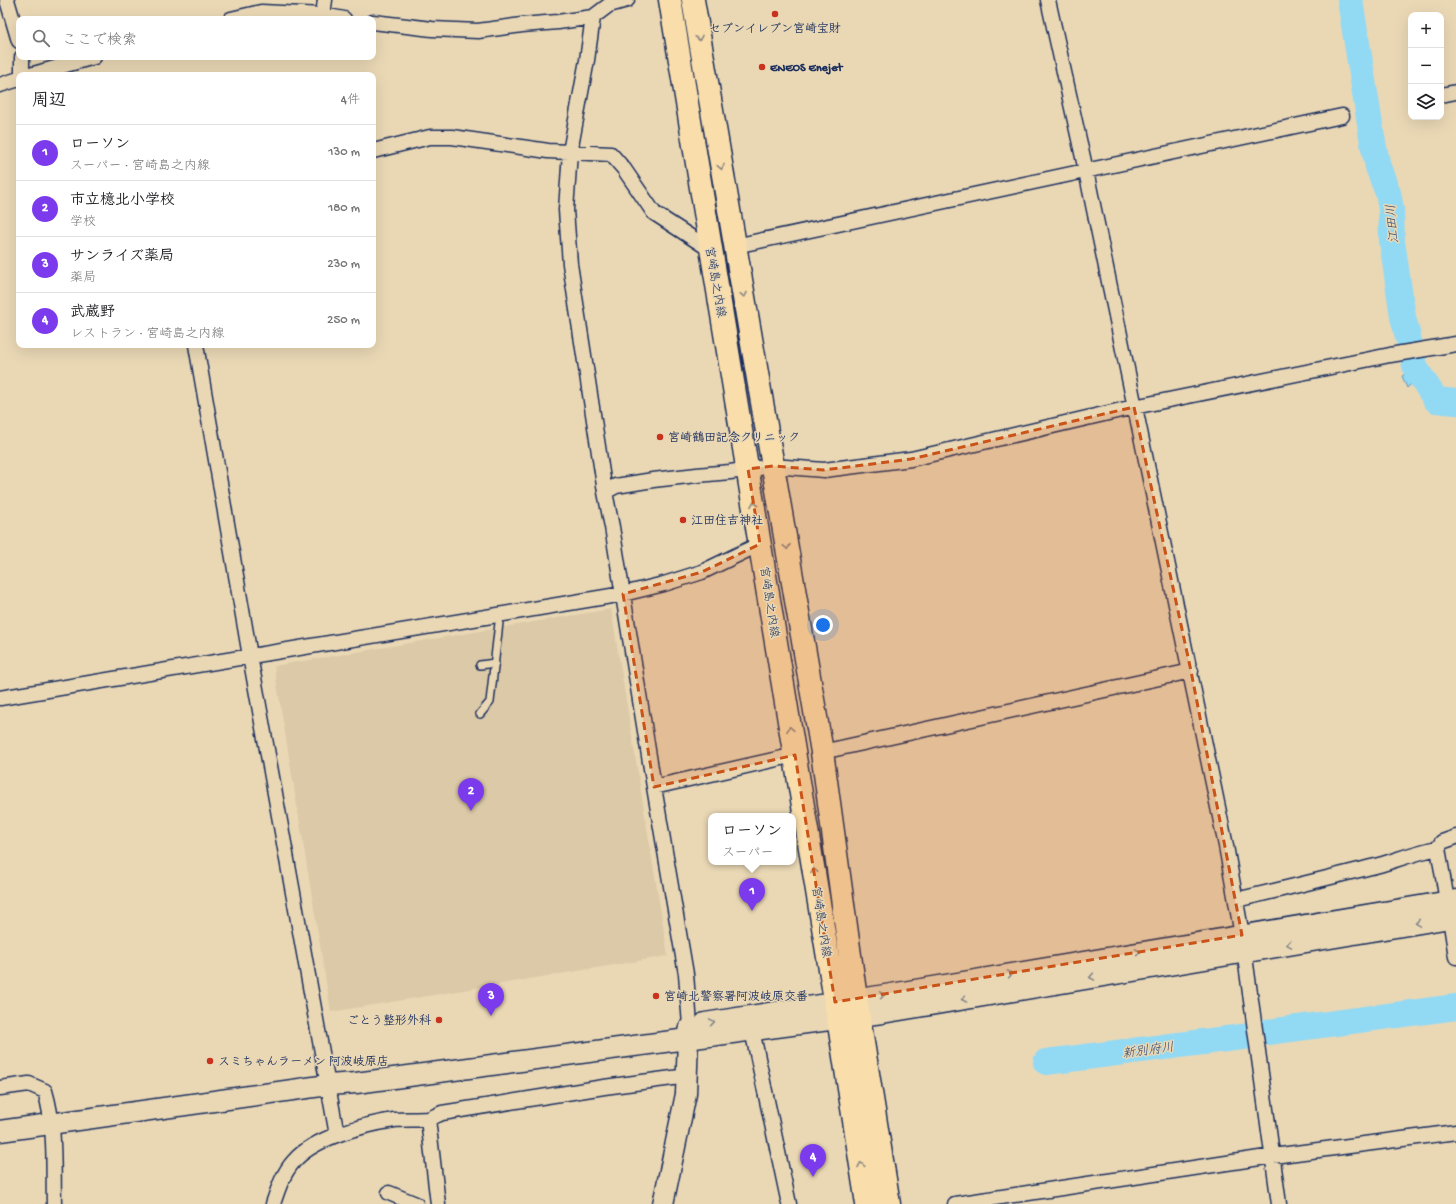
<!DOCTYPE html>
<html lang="ja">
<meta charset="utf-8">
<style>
:root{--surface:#fff;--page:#f6f6f6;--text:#202124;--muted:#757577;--line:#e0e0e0;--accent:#7c3aed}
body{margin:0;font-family:"Gochi Hand","Klee One",sans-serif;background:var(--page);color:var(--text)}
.controls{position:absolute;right:12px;top:12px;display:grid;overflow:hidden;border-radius:8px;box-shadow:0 4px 16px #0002}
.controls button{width:36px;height:36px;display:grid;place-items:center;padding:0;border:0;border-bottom:1px solid var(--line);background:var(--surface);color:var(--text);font:20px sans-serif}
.you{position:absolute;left:823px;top:625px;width:14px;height:14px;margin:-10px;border:3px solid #fff;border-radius:50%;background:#1a73e8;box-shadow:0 0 0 6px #1a73e833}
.badge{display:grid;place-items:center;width:26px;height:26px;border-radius:50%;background:var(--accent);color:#fff;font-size:13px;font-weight:700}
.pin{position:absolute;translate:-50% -33px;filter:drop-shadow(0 1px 2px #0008)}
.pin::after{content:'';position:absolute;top:21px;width:14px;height:12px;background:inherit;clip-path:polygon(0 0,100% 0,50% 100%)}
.popup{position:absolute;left:708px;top:813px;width:88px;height:52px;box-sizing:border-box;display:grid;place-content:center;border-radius:8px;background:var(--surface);filter:drop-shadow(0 1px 3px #0005);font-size:13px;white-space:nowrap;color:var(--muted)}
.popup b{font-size:15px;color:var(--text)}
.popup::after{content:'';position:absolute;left:50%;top:100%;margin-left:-8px;border:8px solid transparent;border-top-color:var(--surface)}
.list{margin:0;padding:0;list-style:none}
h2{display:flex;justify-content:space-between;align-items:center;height:52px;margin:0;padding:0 16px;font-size:17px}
h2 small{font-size:13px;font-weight:400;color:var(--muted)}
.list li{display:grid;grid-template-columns:26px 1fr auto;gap:12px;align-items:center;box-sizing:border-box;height:56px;padding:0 16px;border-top:1px solid var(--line)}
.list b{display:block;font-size:15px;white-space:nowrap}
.list p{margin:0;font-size:13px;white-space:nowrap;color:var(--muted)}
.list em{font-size:13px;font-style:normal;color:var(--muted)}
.icon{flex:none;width:22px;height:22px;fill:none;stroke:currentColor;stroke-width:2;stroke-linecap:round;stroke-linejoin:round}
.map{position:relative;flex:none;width:1456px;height:1204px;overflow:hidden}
.search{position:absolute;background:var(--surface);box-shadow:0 4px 16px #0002;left:16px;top:16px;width:360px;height:44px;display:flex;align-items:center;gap:10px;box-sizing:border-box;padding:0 14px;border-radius:8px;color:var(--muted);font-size:15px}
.panel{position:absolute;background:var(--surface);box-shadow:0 4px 16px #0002;left:16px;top:72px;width:360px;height:276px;border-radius:8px}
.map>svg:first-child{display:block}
</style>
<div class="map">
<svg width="1456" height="1204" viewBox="0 0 1456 1204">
<rect width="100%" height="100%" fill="#ead8b5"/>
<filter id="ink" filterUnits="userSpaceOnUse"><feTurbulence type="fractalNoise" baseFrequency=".025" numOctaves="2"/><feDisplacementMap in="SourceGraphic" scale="8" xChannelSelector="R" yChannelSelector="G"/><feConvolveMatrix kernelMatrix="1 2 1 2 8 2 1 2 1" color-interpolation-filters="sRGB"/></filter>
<g filter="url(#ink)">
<path fill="#dbc9a7" d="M 611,609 L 668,956 L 331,1012 L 274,666 Z"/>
<path fill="#92d9f4" stroke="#6295b8" d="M 1418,361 L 1422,374 L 1436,396 L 1456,398 L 1456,407 L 1436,410 L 1424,386 L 1419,380 L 1413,382 L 1407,388 L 1402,376 L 1411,371 L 1408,363 Z"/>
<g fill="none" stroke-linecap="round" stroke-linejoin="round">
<path stroke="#92d9f4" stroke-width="26" d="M 1350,0 L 1373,143 L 1378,167 L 1388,193 L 1391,209 L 1392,241 L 1403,317 L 1416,369 L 1436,400 L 1456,402
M 1268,1032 L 1456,1007
M 1046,1062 L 1250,1036"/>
<g stroke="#1b2f5e" stroke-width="10">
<path id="lane" d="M 480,665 L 495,663
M 480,714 L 490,702 L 500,614"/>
</g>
<g stroke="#1b2f5e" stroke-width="17">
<path id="street" d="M 7,0 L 19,41
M 627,0 L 609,5 L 593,17 L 587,60 L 570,152 L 566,210 L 570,264 L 605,492 L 612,527 L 654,787 L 686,974 L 690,1025
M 1048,0 L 1086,171 L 1226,846 L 1242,935 L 1279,1204
M 323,15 L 325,0
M 231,19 L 261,12 L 323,15 L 344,19
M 373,22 L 432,29 L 478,31 L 522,25 L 558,22 L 593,17
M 22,57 L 22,75
M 30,75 L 94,57
M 0,85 L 19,79
M 1441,95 L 1456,92
M 373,151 L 430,137 L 452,137 L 548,151 L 611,154 L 624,169 L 654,213 L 711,250
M 735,246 L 1342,116
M 196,345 L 250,656 L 337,1135
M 605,492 L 616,486 L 653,480 L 697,475 L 730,472 L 773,466 L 824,470 L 911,459 L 1134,407 L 1390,355 L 1456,344
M 0,698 L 623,594 L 664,584 L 702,572 L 760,544
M 822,752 L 1191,671
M 654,787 L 795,755
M 1236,900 C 1284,889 1331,877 1379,865 C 1399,859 1417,852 1438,848
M 1447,901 L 1438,848 L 1442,842 L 1456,837
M 1450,918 L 1456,957
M 752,1030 L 789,1204
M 0,1088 L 29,1084 L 45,1091 C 56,1128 53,1166 54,1204
M 428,1119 L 438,1204
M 389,1193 L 416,1204
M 273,1204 C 278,1189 283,1173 294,1161 C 315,1137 364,1125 394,1120 C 405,1119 417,1120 428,1119 C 432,1118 437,1115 442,1113 L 604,1087 L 688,1076
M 955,1204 L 1273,1156 L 1456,1132"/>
</g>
<g stroke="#1b2f5e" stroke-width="23">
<path id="secondary" d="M 705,1023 L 879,996 L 1456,900
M 0,1131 L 328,1085 L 356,1083 L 882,1013 L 1456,917
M 663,1204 L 686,1094 L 688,1039 L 690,1027"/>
</g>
<g stroke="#1b2f5e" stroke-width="25">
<path id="primary" d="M 670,0 L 838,1018 L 867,1204
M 693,0 L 822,752 L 856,999 L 889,1204"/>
</g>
<use href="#lane" stroke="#ead8b5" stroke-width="7"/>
<use href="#street" stroke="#ead8b5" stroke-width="14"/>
<use href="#secondary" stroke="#ead8b5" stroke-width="20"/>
<use href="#primary" stroke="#f9deab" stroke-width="22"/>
</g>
<defs><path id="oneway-chevron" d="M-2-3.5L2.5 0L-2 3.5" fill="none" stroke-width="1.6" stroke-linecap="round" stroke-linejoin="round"/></defs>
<g stroke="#8a8684">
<use href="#oneway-chevron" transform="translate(699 38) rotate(80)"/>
<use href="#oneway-chevron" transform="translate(721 167) rotate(80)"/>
<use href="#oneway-chevron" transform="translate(744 295) rotate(80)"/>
<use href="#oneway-chevron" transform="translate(754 504) rotate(-99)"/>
<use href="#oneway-chevron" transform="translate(787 547) rotate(80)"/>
<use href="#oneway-chevron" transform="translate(790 729) rotate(-99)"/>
<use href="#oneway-chevron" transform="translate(814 871) rotate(-99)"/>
<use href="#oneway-chevron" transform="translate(861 1165) rotate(-99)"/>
</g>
<g stroke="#82848a">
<use href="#oneway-chevron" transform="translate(1418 923) rotate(171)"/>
<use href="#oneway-chevron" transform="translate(1289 944) rotate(171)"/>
<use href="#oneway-chevron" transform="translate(1138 952) rotate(-9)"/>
<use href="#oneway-chevron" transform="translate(1010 974) rotate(-10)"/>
<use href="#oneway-chevron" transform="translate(1092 977) rotate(170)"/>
<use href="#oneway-chevron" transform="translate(882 995) rotate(-9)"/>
<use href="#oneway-chevron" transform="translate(964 999) rotate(170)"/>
<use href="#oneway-chevron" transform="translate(712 1022) rotate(-9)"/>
</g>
</g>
<path fill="#c95318" fill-opacity="0.2" stroke="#c95318" stroke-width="3" stroke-dasharray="8 5" stroke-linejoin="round" d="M 1134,407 L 1191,671 L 1242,935 L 835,1002 L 795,755 L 654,787 L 623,594 L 702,572 L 760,544 L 748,469 L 773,466 L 824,470 L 911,459 Z"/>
<g fill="#c8321e" stroke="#ead8b5" stroke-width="1.5">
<circle cx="775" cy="14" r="4"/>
<circle cx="762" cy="67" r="4"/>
<circle cx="660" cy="437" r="4"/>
<circle cx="683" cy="520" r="4"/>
<circle cx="656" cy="996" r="4"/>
<circle cx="439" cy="1020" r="4"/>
<circle cx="210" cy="1061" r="4"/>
</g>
<g text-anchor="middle" stroke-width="3" stroke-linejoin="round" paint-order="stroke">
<g font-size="12" font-weight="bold" fill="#1b2f5e" stroke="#ead8b5" text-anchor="start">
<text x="775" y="32" text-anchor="middle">セブンイレブン宮崎宝財</text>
<text x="770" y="71">ENEOS Enejet</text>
<text x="668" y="441">宮崎鶴田記念クリニック</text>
<text x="691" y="524">江田住吉神社</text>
<text x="664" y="1000">宮崎北警察署阿波岐原交番</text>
<text x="431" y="1024" text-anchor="end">ごとう整形外科</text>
<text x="218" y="1065">スミちゃんラーメン 阿波岐原店</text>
</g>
<g font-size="12" fill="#1b2f5e" stroke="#ead8b5">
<text transform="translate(716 282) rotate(80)" y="4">宮崎島之内線</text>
<text transform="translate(770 602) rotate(81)" y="4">宮崎島之内線</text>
<text transform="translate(822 922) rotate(81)" y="4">宮崎島之内線</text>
</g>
<g font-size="13" font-style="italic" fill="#2d4874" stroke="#ead8b5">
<text transform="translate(1391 224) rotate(-95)" y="5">江田川</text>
<text transform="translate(1148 1049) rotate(-8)" y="5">新別府川</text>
</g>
</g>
</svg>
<div class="controls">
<button>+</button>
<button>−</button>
<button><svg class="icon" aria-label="layers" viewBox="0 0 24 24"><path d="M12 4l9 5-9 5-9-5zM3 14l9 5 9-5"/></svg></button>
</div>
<div class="you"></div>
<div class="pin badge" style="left:752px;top:911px">1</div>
<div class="popup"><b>ローソン</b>スーパー</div>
<div class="pin badge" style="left:471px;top:811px">2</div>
<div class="pin badge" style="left:491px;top:1016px">3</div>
<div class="pin badge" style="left:813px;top:1177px">4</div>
<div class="search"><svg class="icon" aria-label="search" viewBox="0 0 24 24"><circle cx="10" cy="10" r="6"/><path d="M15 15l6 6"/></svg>ここで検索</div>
<section class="panel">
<h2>周辺<small>4件</small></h2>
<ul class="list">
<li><span class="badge">1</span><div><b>ローソン</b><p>スーパー · 宮崎島之内線</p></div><em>130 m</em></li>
<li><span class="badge">2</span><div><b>市立檍北小学校</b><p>学校</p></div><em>180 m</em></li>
<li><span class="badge">3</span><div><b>サンライズ薬局</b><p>薬局</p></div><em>230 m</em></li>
<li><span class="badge">4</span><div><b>武蔵野</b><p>レストラン · 宮崎島之内線</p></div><em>250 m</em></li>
</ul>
</section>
</div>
